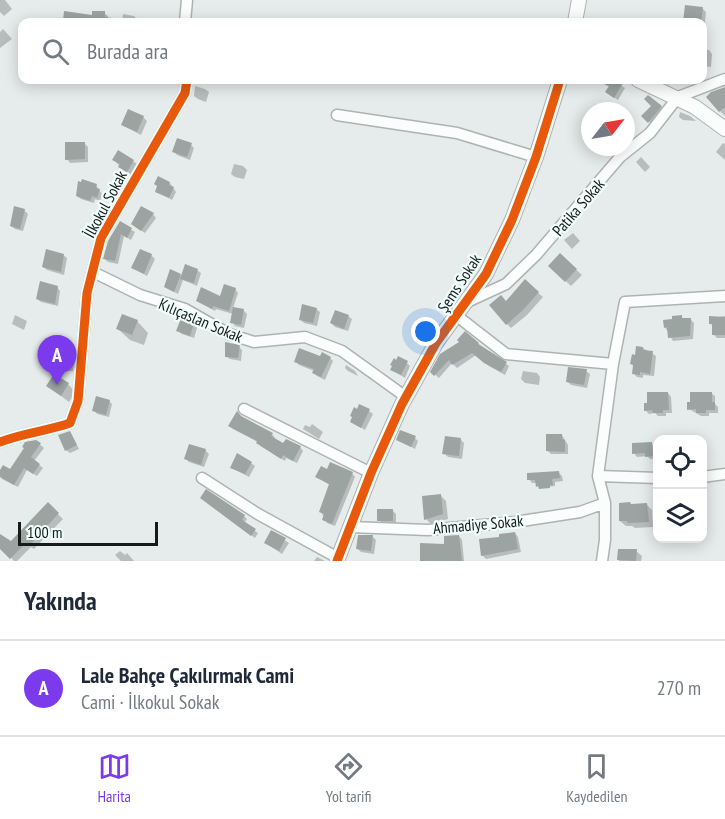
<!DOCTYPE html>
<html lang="tr">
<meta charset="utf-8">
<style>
:root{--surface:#fff;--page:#f2f2f3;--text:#1f2937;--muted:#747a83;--line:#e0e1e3;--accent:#7c3aed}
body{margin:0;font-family:"PT Sans Narrow",sans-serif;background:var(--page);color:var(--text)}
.controls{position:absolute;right:18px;bottom:18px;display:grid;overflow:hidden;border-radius:12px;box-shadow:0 3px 15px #0003}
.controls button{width:54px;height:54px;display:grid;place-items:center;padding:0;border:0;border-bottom:2px solid var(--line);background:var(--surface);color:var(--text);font:30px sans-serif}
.compass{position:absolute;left:581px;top:102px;width:54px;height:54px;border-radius:50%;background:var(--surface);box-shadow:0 3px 15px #0003;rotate:59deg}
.scale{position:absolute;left:18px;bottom:15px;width:140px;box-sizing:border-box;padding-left:6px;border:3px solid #161b1a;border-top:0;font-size:16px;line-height:21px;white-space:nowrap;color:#161b1a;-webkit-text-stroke:4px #effefa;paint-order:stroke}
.you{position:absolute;left:426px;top:332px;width:21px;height:21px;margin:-15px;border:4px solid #fff;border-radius:50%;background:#1a73e8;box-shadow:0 0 0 9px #1a73e833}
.badge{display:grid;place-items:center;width:39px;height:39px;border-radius:50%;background:var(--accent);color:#fff;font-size:20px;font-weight:700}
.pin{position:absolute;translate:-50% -50px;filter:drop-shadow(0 2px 3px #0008)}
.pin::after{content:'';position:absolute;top:32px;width:21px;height:18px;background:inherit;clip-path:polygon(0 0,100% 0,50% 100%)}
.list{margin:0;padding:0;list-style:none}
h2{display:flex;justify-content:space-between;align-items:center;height:78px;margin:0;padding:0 24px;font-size:26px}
h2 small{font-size:20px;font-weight:400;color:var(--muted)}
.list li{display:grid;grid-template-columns:39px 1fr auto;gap:18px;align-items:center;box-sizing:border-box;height:96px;padding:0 24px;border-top:2px solid var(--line)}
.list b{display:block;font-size:22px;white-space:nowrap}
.list p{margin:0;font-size:20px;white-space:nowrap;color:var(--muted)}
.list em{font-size:20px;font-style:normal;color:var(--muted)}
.icon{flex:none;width:33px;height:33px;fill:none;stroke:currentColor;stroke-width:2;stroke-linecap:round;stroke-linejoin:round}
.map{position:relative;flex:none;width:725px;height:561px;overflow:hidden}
.search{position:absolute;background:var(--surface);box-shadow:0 3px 15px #0003;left:18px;right:18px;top:18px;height:66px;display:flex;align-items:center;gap:15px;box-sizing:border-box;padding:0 21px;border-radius:12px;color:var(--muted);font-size:22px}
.sheet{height:174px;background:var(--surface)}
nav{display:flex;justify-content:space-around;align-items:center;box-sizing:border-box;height:84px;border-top:2px solid var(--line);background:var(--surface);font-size:16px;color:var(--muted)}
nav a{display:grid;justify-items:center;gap:3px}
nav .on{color:var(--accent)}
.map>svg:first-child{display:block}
</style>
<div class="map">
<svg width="725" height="561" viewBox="0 0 725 561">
<rect width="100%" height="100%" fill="#e6eceb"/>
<path fill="#0003" d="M 0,0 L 5,0 L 12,9 L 4,16 L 0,12 Z
M 686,7 L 703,9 L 706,12 L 704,30 L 702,22 L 685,22 Z
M 104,13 L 108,16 L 108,22 L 66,22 L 64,21 L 94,17 Z
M 123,14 L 134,16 L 137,19 L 137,22 L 122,22 Z
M 3,29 L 12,39 L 0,48 L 0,32 Z
M 702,50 L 709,50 L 712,54 L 711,67 L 702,66 Z
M 595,80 L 612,80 L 625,88 L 618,100 L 610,95 L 610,87 Z
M 195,86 L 205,89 L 209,92 L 206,102 L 198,99 L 194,96 Z
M 725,91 L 725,116 L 720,111 Z
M 661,107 L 664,110 L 653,125 L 643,116 Z
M 680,112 L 690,116 L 696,121 L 683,120 L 679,117 Z
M 143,117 L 147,121 L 141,135 L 122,125 Z
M 84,143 L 88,147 L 88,162 L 70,163 L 67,159 Z
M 723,143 L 725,144 L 725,160 L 716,152 Z
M 191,145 L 194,148 L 190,160 L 177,155 L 174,151 Z
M 641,157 L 650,167 L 645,172 L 636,162 Z
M 114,160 L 133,161 L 137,164 L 131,175 L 123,170 Z
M 234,164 L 243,166 L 247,170 L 244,179 L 235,177 L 231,174 Z
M 170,183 L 176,192 L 172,200 L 157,191 L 159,187 Z
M 96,185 L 102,194 L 100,201 L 95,199 L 94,203 L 81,199 L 77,196 Z
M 24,210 L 28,214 L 23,231 L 15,229 L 11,226 Z
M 153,214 L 156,218 L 145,233 L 136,227 Z
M 120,223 L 135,232 L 131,240 L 124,236 L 118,264 L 108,262 L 105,259 Z
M 573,233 L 580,241 L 572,249 L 564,240 Z
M 63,255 L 67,258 L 64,275 L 47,270 L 43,267 Z
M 151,255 L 155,259 L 147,276 L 132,267 Z
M 560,255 L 582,275 L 571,286 L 550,266 Z
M 197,270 L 201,273 L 197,286 L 183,280 L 178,294 L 165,287 L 180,275 L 182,277 Z
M 57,287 L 60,291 L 58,306 L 41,302 L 37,299 Z
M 235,289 L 238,293 L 233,308 L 243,310 L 247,314 L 244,328 L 235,326 L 232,322 L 233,314 L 216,309 L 215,311 L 198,301 L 221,298 Z
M 538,293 L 543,297 L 527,315 L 511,328 L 507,324 L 507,302 Z
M 316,309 L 320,312 L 317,326 L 304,323 L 300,319 Z
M 15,315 L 27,321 L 24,330 L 12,324 Z
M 348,316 L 352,319 L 348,331 L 335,327 L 331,323 Z
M 725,316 L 725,338 L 717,338 L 713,334 L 714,327 L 710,323 L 711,318 Z
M 682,317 L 684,320 L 690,319 L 694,323 L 693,339 L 673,341 L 665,327 Z
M 137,321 L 148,333 L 144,345 L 130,340 L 118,329 Z
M 194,324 L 197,328 L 194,338 L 182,334 L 178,331 Z
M 465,334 L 509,366 L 505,375 L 489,366 L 476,355 L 457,368 L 452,363 L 439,378 L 432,372 L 461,342 Z
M 239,347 L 242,350 L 241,361 L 230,359 L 226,356 Z
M 643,348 L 656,356 L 654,376 L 643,375 L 643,378 L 637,377 L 633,373 L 634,366 L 632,364 Z
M 63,358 L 70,359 L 74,362 L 73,371 L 66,371 L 62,367 Z
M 321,358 L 330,358 L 333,361 L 325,380 L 317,376 L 314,373 L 314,371 L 299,365 L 296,362 Z
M 407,363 L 410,366 L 405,378 L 392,370 Z
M 346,365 L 355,371 L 358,376 L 348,371 L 345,368 Z
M 523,371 L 537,373 L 540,377 L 539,385 L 525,383 L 521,379 Z
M 586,371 L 590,374 L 587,388 L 571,385 L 568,382 Z
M 68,384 L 75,392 L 69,402 L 48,386 Z
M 668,393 L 671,397 L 672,413 L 666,413 L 666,416 L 658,416 L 655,413 L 649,414 L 645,410 Z
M 711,393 L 715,396 L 715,404 L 718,407 L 718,413 L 709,413 L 709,416 L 701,416 L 689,409 Z
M 109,401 L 112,404 L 109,417 L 97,414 L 94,410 Z
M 358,411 L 369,411 L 373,414 L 365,430 L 352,422 Z
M 241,418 L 272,434 L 275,438 L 274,440 L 284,446 L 300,447 L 303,451 L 297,463 L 286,458 L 285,461 L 261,446 L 258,442 L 233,429 L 230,426 Z
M 312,424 L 323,432 L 319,439 L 303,429 L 305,425 L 310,427 Z
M 70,432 L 79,449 L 70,453 L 66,450 Z
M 562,435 L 568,445 L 568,454 L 551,454 L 548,451 Z
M 415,438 L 418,441 L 415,449 L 398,440 Z
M 461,440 L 464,443 L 462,459 L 448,457 L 444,453 Z
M 36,441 L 44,448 L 34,461 L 43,468 L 37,476 L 27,470 L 18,487 L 2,479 L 0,473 L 10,471 Z
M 651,443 L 655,447 L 655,459 L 650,459 L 647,456 L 637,457 L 634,453 Z
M 205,450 L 209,454 L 204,467 L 189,462 L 186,459 Z
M 251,463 L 255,466 L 249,477 L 232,468 Z
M 328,471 L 352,473 L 355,477 L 335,526 L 327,523 L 321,512 L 330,485 L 317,477 Z
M 559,473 L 562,476 L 563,481 L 555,482 L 555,486 L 539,488 L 537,483 L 532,483 L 529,479 Z
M 441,496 L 446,501 L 448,519 L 431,524 L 426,519 Z
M 646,504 L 652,510 L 653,527 L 635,528 L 632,526 L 626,526 L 620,521 Z
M 48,505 L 63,519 L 34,549 L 31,547 L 17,561 L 14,561 L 0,545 L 0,535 L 11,543 Z
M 702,507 L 707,511 L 707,529 L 702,529 Z
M 392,510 L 396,514 L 396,524 L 382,523 L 379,520 Z
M 244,516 L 247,519 L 244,523 L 258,533 L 255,538 L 231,521 Z
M 272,532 L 289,543 L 282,554 L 266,543 Z
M 515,533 L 518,537 L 521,552 L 486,559 L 482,555 L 501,538 Z
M 459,536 L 462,540 L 464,561 L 421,561 Z
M 373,537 L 376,540 L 374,554 L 361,552 L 357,548 Z
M 120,551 L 125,555 L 127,553 L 134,561 L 121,561 L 115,555 Z
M 620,551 L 636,551 L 642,556 L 641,561 L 619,561 Z
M 317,557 L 325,561 L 314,561 Z"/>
<path fill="#9ba4a0" d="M 685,5 L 703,7 L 701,22 L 683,22 Z
M 64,11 L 92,15 L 92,11 L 105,11 L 105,17 L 112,18 L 112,22 L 63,21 Z
M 596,80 L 617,80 L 623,83 L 614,98 L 605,92 L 609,86 Z
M 725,87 L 725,107 L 719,112 L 706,97 L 711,92 Z
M 648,95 L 662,106 L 648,123 L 641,116 L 651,106 L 644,99 Z
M 128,109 L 144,116 L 137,132 L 121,125 Z
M 177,138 L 192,143 L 187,157 L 172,152 Z
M 65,142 L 85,142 L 85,159 L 65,160 Z
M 118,150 L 134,160 L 127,172 L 118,167 L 120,164 L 112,160 Z
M 158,176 L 170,182 L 169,185 L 174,187 L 169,198 L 155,192 L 157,186 L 154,184 Z
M 82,179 L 97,184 L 96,188 L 100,189 L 97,198 L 92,196 L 90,201 L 76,196 L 78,181 L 81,182 Z
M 14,206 L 25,209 L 20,229 L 10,226 Z
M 141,206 L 154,213 L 141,231 L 131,224 Z
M 120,221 L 132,228 L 127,238 L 121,234 L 115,261 L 103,259 L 108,241 Z
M 46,249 L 64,254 L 61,272 L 42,267 Z
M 140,249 L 152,254 L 144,274 L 131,268 Z
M 560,253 L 577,269 L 565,282 L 548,266 Z
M 185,264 L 198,269 L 194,283 L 180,279 Z
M 170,269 L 181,274 L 174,292 L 164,287 Z
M 525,279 L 539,292 L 522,311 L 506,325 L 489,305 L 501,295 L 506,301 Z
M 40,281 L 58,286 L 55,304 L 36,299 Z
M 224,284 L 236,288 L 229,311 L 213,306 L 212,309 L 196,301 L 201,287 L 220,296 Z
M 302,304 L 317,308 L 313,323 L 299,320 Z
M 233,307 L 244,309 L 241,325 L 230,323 Z
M 335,310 L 349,315 L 344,329 L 330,323 Z
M 122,314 L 138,320 L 132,335 L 116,329 Z
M 682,315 L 682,318 L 691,318 L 690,336 L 668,338 L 667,327 L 664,328 L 663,320 L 672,319 L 672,316 Z
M 182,316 L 194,323 L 190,336 L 176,331 Z
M 709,316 L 725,317 L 725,335 L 712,335 L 712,324 L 709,324 Z
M 465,331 L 479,343 L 478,344 L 507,362 L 501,372 L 484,363 L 472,353 L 452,365 L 449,360 L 434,376 L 430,372 L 440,354 L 459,342 L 457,340 Z
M 225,342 L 240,345 L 238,358 L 225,357 Z
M 636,346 L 643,347 L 643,350 L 653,351 L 650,374 L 640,372 L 640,375 L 632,374 L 633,365 L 630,364 L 632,354 L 635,355 Z
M 299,348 L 320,356 L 322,352 L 331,357 L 321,377 L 312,373 L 314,369 L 294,362 Z
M 398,356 L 408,361 L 401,375 L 390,370 L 392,366 L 390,365 L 394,358 L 396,360 Z
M 568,367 L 587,369 L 584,385 L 566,382 Z
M 54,374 L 69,383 L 61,396 L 46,386 Z
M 647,392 L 668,392 L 669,410 L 663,410 L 663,413 L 653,413 L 652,410 L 644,411 L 644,403 L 647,403 Z
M 690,392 L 712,392 L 712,402 L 715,402 L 715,410 L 706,410 L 706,413 L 696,413 L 696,409 L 687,410 L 687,402 L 690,402 Z
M 96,396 L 110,400 L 106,415 L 92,411 Z
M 359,404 L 370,409 L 361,428 L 350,422 L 352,417 L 350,416 L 354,407 L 357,409 Z
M 237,411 L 241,416 L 273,433 L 271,436 L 283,443 L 286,439 L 301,446 L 293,461 L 283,455 L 281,459 L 256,443 L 257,441 L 228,426 Z
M 400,430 L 416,436 L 411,447 L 396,440 Z
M 70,431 L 77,445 L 65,451 L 58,435 Z
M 546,434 L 562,434 L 562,439 L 565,440 L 565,452 L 546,451 Z
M 445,436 L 461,438 L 459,456 L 442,454 Z
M 36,440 L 41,443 L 31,457 L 40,464 L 33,474 L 24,468 L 14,485 L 0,477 L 0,470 L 3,465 L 10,469 L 24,448 L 22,447 L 25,442 Z
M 652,442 L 653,456 L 645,457 L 645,453 L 632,454 L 632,443 Z
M 189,444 L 206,449 L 201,465 L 184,459 Z
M 237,453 L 252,462 L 245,474 L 230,468 Z
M 330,462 L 353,472 L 332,524 L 322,520 L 324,514 L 319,512 L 329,484 L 315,477 L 321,466 L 327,469 Z
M 559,471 L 560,478 L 552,479 L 553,485 L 550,485 L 550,488 L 539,489 L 538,486 L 536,487 L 535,480 L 527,480 L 527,473 Z
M 206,489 L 245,515 L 242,520 L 256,529 L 251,536 L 200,498 Z
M 441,494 L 443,514 L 424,520 L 422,496 Z
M 48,502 L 59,513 L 29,546 L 26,543 L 10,559 L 0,549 L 0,534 L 11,541 Z
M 630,502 L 631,504 L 647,503 L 649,522 L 628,523 L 627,521 L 619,521 L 619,503 Z
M 377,509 L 393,509 L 393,521 L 377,521 Z
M 271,530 L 286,538 L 279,551 L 264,543 Z
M 515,532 L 518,549 L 481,556 L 479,539 L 499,537 L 499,534 Z
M 358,535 L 373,535 L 371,551 L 356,549 Z
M 459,535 L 462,561 L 420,561 L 420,543 L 444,544 L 444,536 Z
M 618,549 L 637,549 L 636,561 L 617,560 Z"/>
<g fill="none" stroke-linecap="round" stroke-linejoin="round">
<g stroke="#aeb3b2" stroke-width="13">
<path id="minor" d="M 185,22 L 187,0
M 337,115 L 457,133 L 536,157
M 93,272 L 140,295 L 185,309 L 229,334 L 254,342 L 305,337 L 342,351 L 406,397
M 467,302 L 506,284 L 536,255 L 620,157 L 650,133 L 678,97 L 725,79
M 457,316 L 506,354 L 613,364
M 244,409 L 371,473
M 0,442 C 23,433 47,431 70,423 L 78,401 L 87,293 L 101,238 L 185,93 L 187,80
M 598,476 L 658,478
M 702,477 L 725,474
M 202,478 L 258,514 L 338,558
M 350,527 L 428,530 L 515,522 L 580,512 L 605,503
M 602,561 L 605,540 L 605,503 L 598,476 L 613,364 L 625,302 L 725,296"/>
</g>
<g stroke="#aeb3b2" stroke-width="16">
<path id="tertiary" d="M 575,22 L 579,0
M 638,80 L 695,107 L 725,129
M 337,561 L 371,473 L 402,404 L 436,343 L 486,274 L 512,220 L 536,157 L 560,80"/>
</g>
<use href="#minor" stroke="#fbfcfc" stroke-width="10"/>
<use href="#tertiary" stroke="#fbfcfc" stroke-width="14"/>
<g stroke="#effefa" stroke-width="13">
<path id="cycleway" d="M 0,442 C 23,433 47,431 70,423 L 78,401 L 87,293 L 101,238 L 185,93 L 187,80
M 337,561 L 371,473 L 402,404 L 436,343 L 486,274 L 512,220 L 536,157 L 560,80"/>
</g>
<use href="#cycleway" stroke="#e8590c" stroke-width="9"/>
</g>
<g text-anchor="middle" stroke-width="4.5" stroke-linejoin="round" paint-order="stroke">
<g font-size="16" fill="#161b1a" stroke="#effefa">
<text transform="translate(105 204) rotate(-62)" y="6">İlkokul Sokak</text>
<text transform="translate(578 207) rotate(-49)" y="6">Patika Sokak</text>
<text transform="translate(459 283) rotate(-57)" y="6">Şems Sokak</text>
<text transform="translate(201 320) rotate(23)" y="6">Kılıçaslan Sokak</text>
<text transform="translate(478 524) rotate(-5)" y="6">Ahmadiye Sokak</text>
</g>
</g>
</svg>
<div class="controls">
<button><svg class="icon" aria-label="locate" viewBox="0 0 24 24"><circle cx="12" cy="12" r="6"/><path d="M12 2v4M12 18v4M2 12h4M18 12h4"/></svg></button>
<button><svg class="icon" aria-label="layers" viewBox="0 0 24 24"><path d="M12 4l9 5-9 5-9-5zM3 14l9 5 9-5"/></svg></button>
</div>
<svg class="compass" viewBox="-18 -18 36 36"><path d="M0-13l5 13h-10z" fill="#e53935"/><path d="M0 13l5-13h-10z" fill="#747a83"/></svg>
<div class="scale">100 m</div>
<div class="you"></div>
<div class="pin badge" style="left:57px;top:385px">A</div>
<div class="search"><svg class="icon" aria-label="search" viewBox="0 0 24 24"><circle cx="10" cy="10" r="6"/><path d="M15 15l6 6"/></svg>Burada ara</div>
</div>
<section class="sheet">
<h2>Yakında<small></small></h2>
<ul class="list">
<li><span class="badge">A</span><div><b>Lale Bahçe Çakılırmak Cami</b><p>Cami · İlkokul Sokak</p></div><em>270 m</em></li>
</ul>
</section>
<nav>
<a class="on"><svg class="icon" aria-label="map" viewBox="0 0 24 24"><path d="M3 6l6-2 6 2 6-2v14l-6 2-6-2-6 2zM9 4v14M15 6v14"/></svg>Harita</a>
<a><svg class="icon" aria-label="directions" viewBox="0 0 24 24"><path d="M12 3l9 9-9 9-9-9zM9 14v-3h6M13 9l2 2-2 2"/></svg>Yol tarifi</a>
<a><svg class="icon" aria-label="saved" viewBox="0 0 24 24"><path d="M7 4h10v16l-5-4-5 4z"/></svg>Kaydedilen</a>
</nav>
